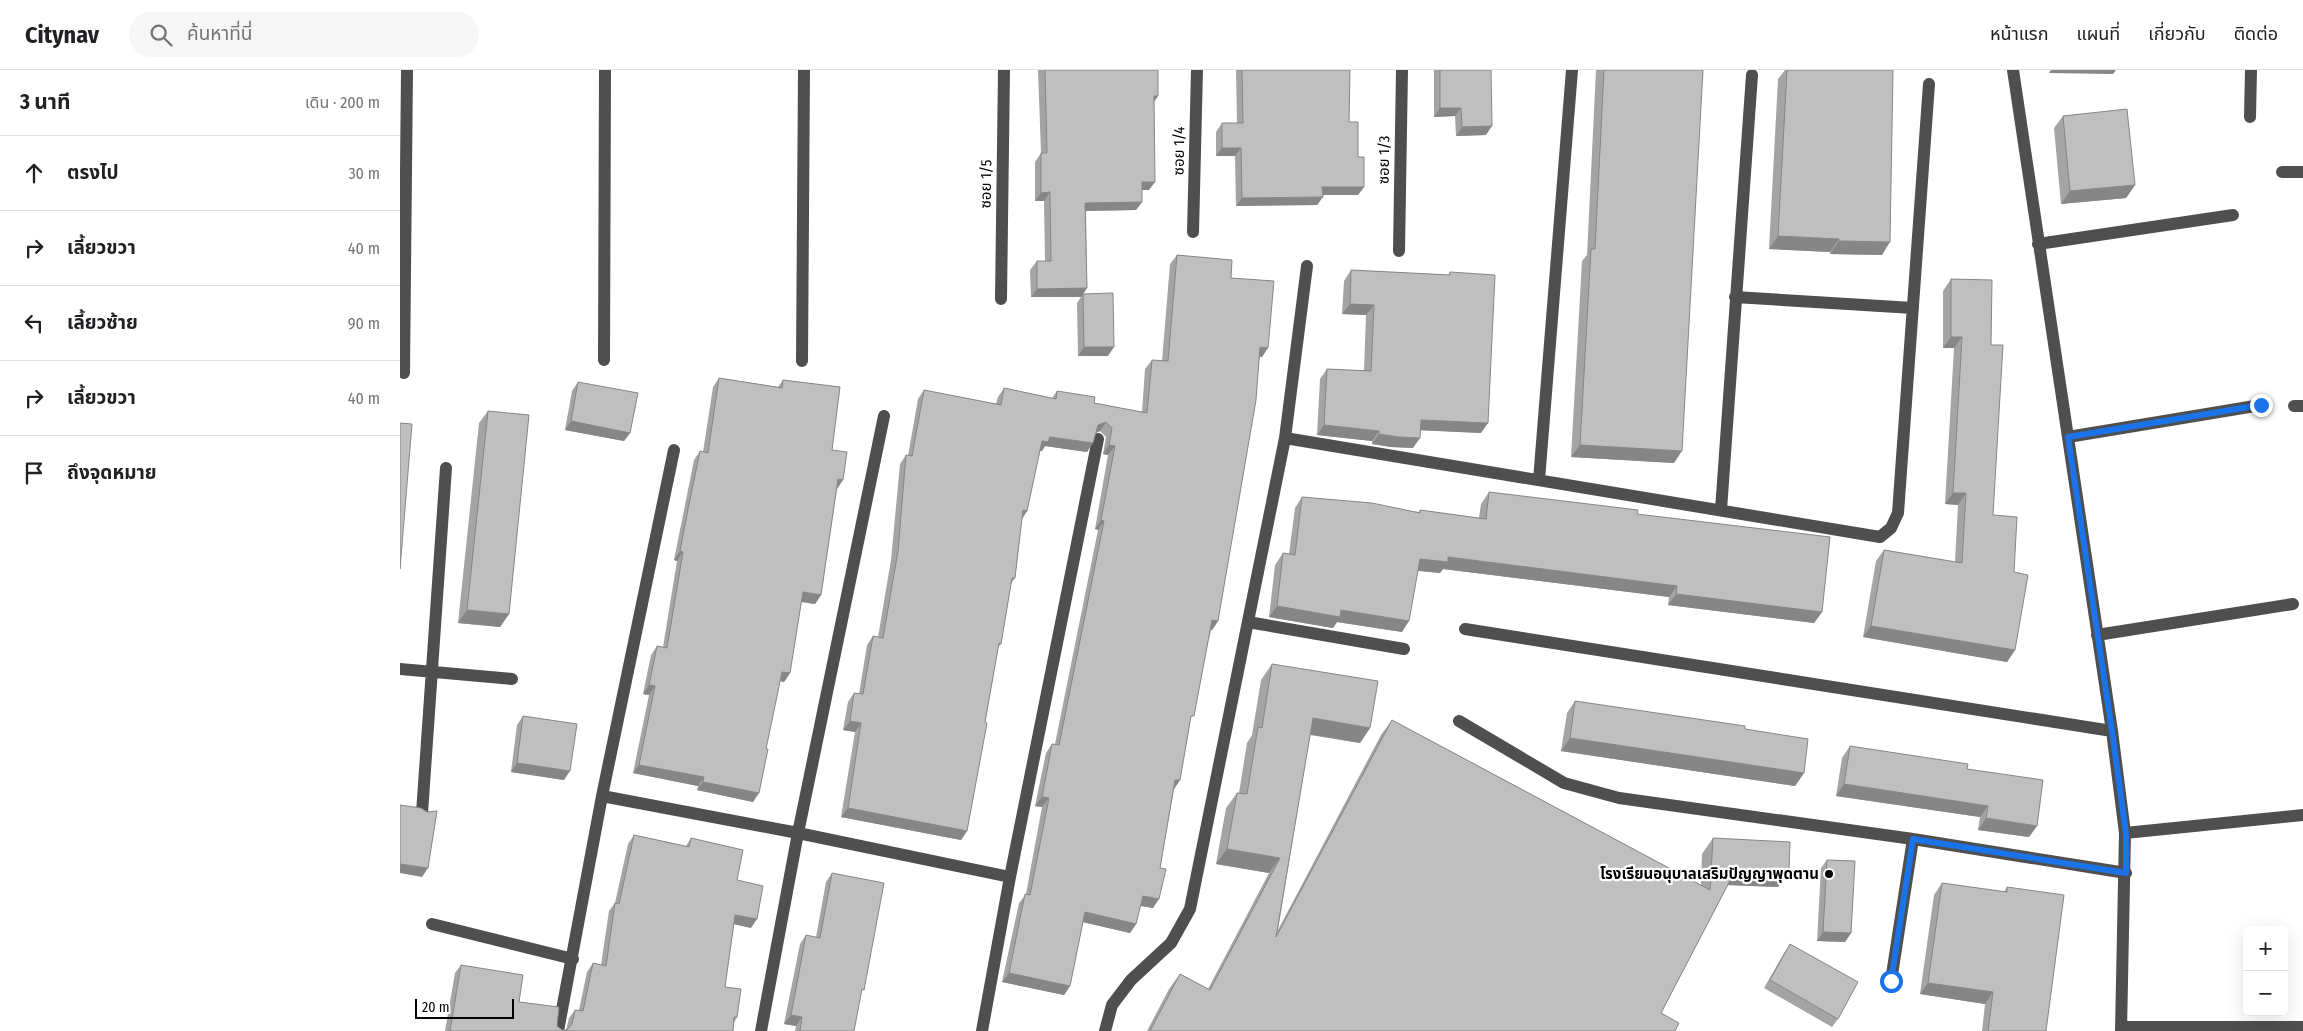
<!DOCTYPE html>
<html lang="th">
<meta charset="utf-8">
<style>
:root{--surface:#fff;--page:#f6f6f6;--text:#202124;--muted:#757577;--line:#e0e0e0}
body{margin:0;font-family:"Fira Sans Condensed","Noto Sans Thai",sans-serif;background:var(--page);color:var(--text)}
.controls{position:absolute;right:15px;bottom:15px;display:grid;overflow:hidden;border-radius:8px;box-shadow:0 5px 20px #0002}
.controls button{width:45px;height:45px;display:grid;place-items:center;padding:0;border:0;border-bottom:1px solid var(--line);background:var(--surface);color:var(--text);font:25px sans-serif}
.scale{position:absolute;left:15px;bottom:12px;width:99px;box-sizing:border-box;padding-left:5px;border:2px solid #000;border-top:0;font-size:14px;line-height:18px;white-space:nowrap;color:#000;-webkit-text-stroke:4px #fff;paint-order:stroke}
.stop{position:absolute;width:15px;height:15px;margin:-11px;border:4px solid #1a73e8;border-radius:50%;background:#fff}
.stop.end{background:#1a73e8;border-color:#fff;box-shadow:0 1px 5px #0008}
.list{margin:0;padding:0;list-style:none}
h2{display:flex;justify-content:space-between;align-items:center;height:65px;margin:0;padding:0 20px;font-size:21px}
h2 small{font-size:16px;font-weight:400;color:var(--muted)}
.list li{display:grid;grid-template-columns:32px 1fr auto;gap:15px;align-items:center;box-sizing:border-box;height:75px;padding:0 20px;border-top:1px solid var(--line)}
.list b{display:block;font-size:19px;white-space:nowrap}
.list em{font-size:16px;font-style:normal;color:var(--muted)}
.icon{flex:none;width:28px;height:28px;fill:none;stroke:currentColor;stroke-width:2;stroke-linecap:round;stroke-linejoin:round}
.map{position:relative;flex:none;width:1903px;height:961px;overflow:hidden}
header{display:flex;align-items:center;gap:30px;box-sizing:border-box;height:70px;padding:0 25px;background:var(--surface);border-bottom:1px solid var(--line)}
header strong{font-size:24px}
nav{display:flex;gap:28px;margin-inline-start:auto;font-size:18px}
.search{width:350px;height:45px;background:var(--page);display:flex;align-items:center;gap:12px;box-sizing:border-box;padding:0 18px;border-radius:28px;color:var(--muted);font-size:19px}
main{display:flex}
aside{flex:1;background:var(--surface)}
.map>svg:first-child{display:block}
</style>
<header>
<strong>Citynav</strong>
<div class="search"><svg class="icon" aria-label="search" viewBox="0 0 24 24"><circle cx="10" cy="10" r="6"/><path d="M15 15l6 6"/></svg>ค้นหาที่นี่</div>
<nav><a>หน้าแรก</a><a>แผนที่</a><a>เกี่ยวกับ</a><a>ติดต่อ</a></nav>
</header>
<main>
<aside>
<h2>3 นาที<small>เดิน · 200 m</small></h2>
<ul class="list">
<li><svg class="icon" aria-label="ahead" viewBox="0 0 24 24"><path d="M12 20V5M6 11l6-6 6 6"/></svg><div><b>ตรงไป</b></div><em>30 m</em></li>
<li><svg class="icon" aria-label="right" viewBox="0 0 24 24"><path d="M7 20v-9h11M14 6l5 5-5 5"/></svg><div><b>เลี้ยวขวา</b></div><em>40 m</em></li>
<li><svg class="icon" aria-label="left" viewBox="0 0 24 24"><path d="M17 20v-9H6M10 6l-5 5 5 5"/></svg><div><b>เลี้ยวซ้าย</b></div><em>90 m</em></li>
<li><svg class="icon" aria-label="right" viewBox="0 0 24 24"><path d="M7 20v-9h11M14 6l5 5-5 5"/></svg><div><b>เลี้ยวขวา</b></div><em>40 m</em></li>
<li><svg class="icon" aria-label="arrive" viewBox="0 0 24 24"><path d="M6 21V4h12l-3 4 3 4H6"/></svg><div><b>ถึงจุดหมาย</b></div></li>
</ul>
</aside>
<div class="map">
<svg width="1903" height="961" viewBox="0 0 1903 961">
<rect width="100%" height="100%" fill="#fff"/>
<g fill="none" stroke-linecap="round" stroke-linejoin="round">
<path stroke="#4f4f4f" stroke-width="12" d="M 1613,0 L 1712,661 L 1725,763 L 1721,961
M 1850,47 L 1851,0
M 1882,102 L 1903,102
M 793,162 L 797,0
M 1638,174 L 1833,145
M 999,181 L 1002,0
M 1335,227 L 1513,238
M 601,229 L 604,0
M 204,290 L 205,0
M 402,291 L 404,0
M 4,303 L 7,0
M 1894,336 L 1903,336
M 1668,367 L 1861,335
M 885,368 L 1480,467 L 1491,458 L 1498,443 L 1529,14
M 1139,410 L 1172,0
M 1321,440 L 1352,5
M 848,552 L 1004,579
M 1065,559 L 1712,661
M 1697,565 L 1893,534
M 0,599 L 112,609
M 1059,651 L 1164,713 L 1219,728 L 1513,769 L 1726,803
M 202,726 L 398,763 L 610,807
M 22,743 L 46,398
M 1725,763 L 1903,745
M 32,854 L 173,889
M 1491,911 L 1513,769
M 1721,957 L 1903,957
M 158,961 L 202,726 L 274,380
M 361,961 L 398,763 L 484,346
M 582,961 L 610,807 L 698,369
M 705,961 L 712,935 L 731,910 L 771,873 L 790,839 L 885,368 L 907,196"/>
</g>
<path fill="#a4a4a4" d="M 638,0 L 758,0 L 754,32 L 749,120 L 742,120 L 742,132 L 736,140 L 686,141 L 687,218 L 683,224 L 708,286 L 678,286 L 677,233 L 681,227 L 631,227 L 630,200 L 637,191 L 645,191 L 644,131 L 635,131 L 635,92 L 641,83 Z
M 836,0 L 950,0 L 949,52 L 964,117 L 958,125 L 923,125 L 917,135 L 836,136 L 835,86 L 816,86 L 816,62 L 822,53 L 837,53 Z
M 1034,0 L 1091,0 L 1086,65 L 1056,66 L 1055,46 L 1034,47 Z
M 1196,0 L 1303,0 L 1274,393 L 1171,387 L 1182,191 L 1187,185 Z
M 1385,0 L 1493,0 L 1482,185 L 1430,184 L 1430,182 L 1369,179 L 1378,9 Z
M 1663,46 L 1735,115 L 1726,128 L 1661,134 L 1654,58 Z
M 777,185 L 831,208 L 862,287 L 860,286 L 818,551 L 812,560 L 811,560 L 790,652 L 780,710 L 774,719 L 753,838 L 740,836 L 736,854 L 730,863 L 683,852 L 670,916 L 664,925 L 602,912 L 619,833 L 626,824 L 642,737 L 635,736 L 646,683 L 652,674 L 655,674 L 698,460 L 695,459 L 708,385 L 703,384 L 706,367 L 700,361 L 696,363 L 687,382 L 645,376 L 642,381 L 640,381 L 627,441 L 622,449 L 615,508 L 611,514 L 601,574 L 598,577 L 567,761 L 561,770 L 441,747 L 455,662 L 443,660 L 448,632 L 454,623 L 459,624 L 467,575 L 473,566 L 478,567 L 491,490 L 500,394 L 506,385 L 508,386 L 518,329 L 524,320 L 596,334 L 598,327 L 604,318 L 652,328 L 657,321 L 694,333 L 742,342 L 745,299 L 752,290 L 762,291 L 770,194 Z
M 951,200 L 1048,205 L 1050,202 L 1081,363 L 1020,360 L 1013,378 L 991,377 L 972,374 L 972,371 L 917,365 L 920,309 L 927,299 L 964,301 L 966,245 L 942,244 L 944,211 Z
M 1551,209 L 1591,275 L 1593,445 L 1614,502 L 1615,580 L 1607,592 L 1463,567 L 1476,491 L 1484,480 L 1555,492 L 1558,435 L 1545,434 L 1554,278 L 1543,278 L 1543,221 Z
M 319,308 L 378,317 L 383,310 L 432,380 L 437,419 L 437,418 L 421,525 L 415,534 L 401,532 L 390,603 L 384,612 L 380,611 L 353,732 L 297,720 L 298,716 L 233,703 L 249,625 L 243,624 L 251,585 L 257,576 L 263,577 L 277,491 L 274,490 L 294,390 L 300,381 L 303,382 L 313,317 Z
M 178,312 L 230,363 L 224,371 L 165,360 L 172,321 Z
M 88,341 L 109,544 L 100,557 L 58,553 L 79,353 Z
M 1089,422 L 1237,444 L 1422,542 L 1414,553 L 1268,535 L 1269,527 L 1043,499 L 1040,503 L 1018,501 L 1002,562 L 937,552 L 933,558 L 869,547 L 875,495 L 883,483 L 889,484 L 895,438 L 902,427 L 1019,442 L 1020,440 L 1079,448 L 1081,434 Z
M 872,594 L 970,658 L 960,673 L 910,665 L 878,860 L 981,665 L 992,650 L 1301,815 L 1302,784 L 1313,768 L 1389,802 L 1378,817 L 1328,815 L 1261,943 L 1275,961 L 747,961 L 769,919 L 780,904 L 808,919 L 869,803 L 816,794 L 826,738 L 837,723 L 839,723 L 847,673 L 852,665 L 861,610 Z
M 1175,631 L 1345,659 L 1404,703 L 1395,716 L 1161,681 L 1167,643 Z
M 123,646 L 164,710 L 111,702 L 117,655 Z
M 1450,676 L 1567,699 L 1629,767 L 1578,760 L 1580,747 L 1436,726 L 1442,688 Z
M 234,765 L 286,776 L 291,768 L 337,810 L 351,858 L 334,854 L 325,917 L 337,947 L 334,953 L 333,961 L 45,961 L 55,903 L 61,895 L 157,956 L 162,960 L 166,960 L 169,948 L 175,940 L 179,940 L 187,902 L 193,893 L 201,895 L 209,841 L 215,833 L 228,774 Z
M 1427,790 L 1451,863 L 1445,872 L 1417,871 L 1421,798 Z
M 432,803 L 460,925 L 454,961 L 395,961 L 396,956 L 384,954 L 400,874 L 406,865 L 416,867 L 426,812 Z
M 1542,813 L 1604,822 L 1607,817 L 1646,961 L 1582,961 L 1585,934 L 1520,924 L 1534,825 Z
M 1390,874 L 1438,949 L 1432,957 L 1364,918 L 1384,883 Z"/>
<path fill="#868686" d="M 1651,0 L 1716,0 L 1713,4 L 1649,3 Z
M 754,26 L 758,26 L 752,35 Z
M 1040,38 L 1061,38 L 1055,46 L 1034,47 Z
M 1092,56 L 1086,65 L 1056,66 L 1062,57 Z
M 822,78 L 841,78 L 835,86 L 816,86 Z
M 742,112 L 755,112 L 749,120 L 736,120 Z
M 1735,115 L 1726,128 L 1661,134 L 1670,121 Z
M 922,117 L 964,117 L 958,125 L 917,125 Z
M 650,122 L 644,131 L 635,131 L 641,123 Z
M 923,127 L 917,135 L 836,136 L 842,128 Z
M 742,132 L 736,140 L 679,141 L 685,133 Z
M 1378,166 L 1439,169 L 1430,182 L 1369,179 Z
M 1439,171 L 1490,172 L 1482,185 L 1430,184 Z
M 687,218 L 681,227 L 631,227 L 637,219 Z
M 950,234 L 974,235 L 966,245 L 942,244 Z
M 1551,267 L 1562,267 L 1554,278 L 1543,278 Z
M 684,277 L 714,277 L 708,286 L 678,286 Z
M 860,277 L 868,278 L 862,287 L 854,286 Z
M 1021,350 L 1088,353 L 1081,363 L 1014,360 Z
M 171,351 L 230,363 L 224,371 L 165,360 Z
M 706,352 L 700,361 L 692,364 L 698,355 Z
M 924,355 L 979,361 L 972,371 L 917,365 Z
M 979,364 L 1020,368 L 1013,378 L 991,377 L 972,374 Z
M 650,367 L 693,373 L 687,382 L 645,376 L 642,381 L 636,380 L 642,371 Z
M 709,375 L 715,376 L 708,385 L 703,384 Z
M 1180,375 L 1282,381 L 1274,393 L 1171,387 Z
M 438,409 L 443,410 L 437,419 L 432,418 Z
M 1553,423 L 1566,423 L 1558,435 L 1545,434 Z
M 623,440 L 627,441 L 621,450 Z
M 701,450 L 704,451 L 698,460 L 695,459 Z
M 280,481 L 283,482 L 277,491 L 274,490 Z
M 1048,487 L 1277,516 L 1269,527 L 1043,499 L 1040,503 L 1012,500 L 1020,489 Z
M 403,522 L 421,525 L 415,534 L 397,531 Z
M 1276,524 L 1422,542 L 1414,553 L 1268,535 Z
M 877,536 L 941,540 L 1009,551 L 1002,562 L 937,552 L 933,558 L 869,547 Z
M 67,540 L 109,544 L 100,557 L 58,553 Z
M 812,550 L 818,551 L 812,560 L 806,559 Z
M 1471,556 L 1615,580 L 1607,592 L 1463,567 Z
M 382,602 L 390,603 L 384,612 L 376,610 Z
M 249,615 L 255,616 L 249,625 L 243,624 Z
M 913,648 L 970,658 L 960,673 L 902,663 Z
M 450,651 L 461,653 L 455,662 L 443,660 Z
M 1170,668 L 1404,703 L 1395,716 L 1161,681 Z
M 117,693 L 170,701 L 164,710 L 111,702 Z
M 239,695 L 304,707 L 298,716 L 233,703 Z
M 775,710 L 780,710 L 774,719 L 769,719 Z
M 303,712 L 359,723 L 353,732 L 297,720 Z
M 1444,714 L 1588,736 L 1580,747 L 1436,726 Z
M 642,727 L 649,728 L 642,737 L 635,736 Z
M 448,738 L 567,761 L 561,770 L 441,747 Z
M 1586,748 L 1637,756 L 1629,767 L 1578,760 Z
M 827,779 L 880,788 L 869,803 L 816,794 Z
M 0,794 L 28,798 L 22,807 L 0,803 Z
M 1336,799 L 1389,802 L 1378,817 L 1326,815 Z
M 743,826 L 759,829 L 753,838 L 736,835 Z
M 685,842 L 736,854 L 730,863 L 678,851 Z
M 335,845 L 357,849 L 351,858 L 329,853 Z
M 1423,862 L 1451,863 L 1445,872 L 1417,871 Z
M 609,903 L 670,916 L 664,925 L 602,912 Z
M 1528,913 L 1593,922 L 1585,934 L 1520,924 Z
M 391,945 L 402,947 L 396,956 L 384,954 Z"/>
<path fill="#bfbfbf" stroke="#868686" d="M 645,0 L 758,0 L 758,26 L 754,26 L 755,112 L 742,112 L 742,132 L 685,133 L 687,218 L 637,219 L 637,191 L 651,191 L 650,122 L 641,123 L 641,83 L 647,83 Z
M 842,0 L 950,0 L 949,52 L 958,52 L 958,87 L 964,87 L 964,117 L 922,117 L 923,127 L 842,128 L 841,78 L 822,78 L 822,53 L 843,53 Z
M 1040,0 L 1091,0 L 1092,56 L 1062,57 L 1061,38 L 1040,38 Z
M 1204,0 L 1303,0 L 1282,381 L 1180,375 L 1191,179 L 1195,179 Z
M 1387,0 L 1493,0 L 1490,172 L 1439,171 L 1439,169 L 1378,166 Z
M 1727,39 L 1735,115 L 1670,121 L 1663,46 Z
M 777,185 L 832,190 L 831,208 L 874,211 L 868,278 L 860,277 L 856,330 L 818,551 L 812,550 L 794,646 L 791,646 L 780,710 L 775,710 L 760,798 L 766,799 L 759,829 L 743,826 L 736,854 L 685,842 L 670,916 L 609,903 L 625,824 L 630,825 L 649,728 L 642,727 L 652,674 L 659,675 L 704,451 L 701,450 L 715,376 L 709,375 L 712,358 L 706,352 L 698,355 L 693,373 L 650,367 L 648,372 L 642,371 L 627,441 L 623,440 L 615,508 L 612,508 L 601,574 L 599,573 L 585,652 L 587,653 L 567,761 L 448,738 L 461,653 L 450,651 L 454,623 L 463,624 L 473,566 L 483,568 L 498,481 L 506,385 L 512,386 L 524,320 L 601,335 L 604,318 L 656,329 L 657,321 L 695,327 L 694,333 L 747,343 L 752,290 L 768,291 Z
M 951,200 L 1050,205 L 1050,202 L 1095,205 L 1088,353 L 1021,350 L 1020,368 L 998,367 L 979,364 L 979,361 L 924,355 L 927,299 L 971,301 L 974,235 L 950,234 Z
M 1551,209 L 1592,210 L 1591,275 L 1603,275 L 1593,445 L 1617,447 L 1614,502 L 1628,505 L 1615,580 L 1471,556 L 1484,480 L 1562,493 L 1566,423 L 1553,423 L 1562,267 L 1551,267 Z
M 713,223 L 714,277 L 684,277 L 683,224 Z
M 319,308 L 382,318 L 383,310 L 440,317 L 432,380 L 447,382 L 443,410 L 438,409 L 421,525 L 403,522 L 390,603 L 382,602 L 366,679 L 368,679 L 359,723 L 303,712 L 304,707 L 239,695 L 255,616 L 249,615 L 257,576 L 267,578 L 283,482 L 280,481 L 288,439 L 300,381 L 308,383 Z
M 178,312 L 238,323 L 230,363 L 171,351 Z
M 88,341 L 129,345 L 109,544 L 67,540 Z
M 0,353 L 12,354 L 0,499 Z
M 1089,422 L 1238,440 L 1237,444 L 1430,467 L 1422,542 L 1276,524 L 1277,516 L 1048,487 L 1048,492 L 1020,489 L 1009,551 L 941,540 L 940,547 L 877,536 L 883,483 L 895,485 L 902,427 L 972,433 L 1020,443 L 1020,440 L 1086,449 Z
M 872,594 L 978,611 L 970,658 L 913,648 L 876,867 L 992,650 L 1310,820 L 1313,768 L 1390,772 L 1389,802 L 1336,799 L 1261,943 L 1279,953 L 1275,961 L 750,961 L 780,904 L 810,920 L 880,788 L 827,779 L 837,723 L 847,724 L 858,657 L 862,658 Z
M 1175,631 L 1345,656 L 1345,659 L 1408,669 L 1404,703 L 1170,668 Z
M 123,646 L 177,654 L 170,701 L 117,693 Z
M 1450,676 L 1568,694 L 1567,699 L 1643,710 L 1637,756 L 1586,748 L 1588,736 L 1444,714 Z
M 0,735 L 21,738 L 27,742 L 37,741 L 28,798 L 0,794 Z
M 234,765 L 289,777 L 291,768 L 343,780 L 337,810 L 363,816 L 357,849 L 335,845 L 325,917 L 341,919 L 337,947 L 334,947 L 333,961 L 50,961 L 61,895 L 123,905 L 119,932 L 159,937 L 157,956 L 162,960 L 167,960 L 172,954 L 175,940 L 183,941 L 193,893 L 206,896 L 215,833 L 219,834 Z
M 1427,790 L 1455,791 L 1451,863 L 1423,862 Z
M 432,803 L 484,813 L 464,920 L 462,919 L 454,961 L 400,961 L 402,947 L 391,945 L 406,865 L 420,868 Z
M 1542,813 L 1607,822 L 1607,817 L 1664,825 L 1646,961 L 1588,961 L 1593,922 L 1528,913 Z
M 1390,874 L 1458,912 L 1438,949 L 1370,910 Z"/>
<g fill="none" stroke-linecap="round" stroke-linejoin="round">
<path stroke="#1a73e8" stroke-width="6" d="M 1491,911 L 1513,769 L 1726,803 L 1726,764 L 1712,661 L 1668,367 L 1861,335"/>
</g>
<circle fill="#000" stroke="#fff" stroke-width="2" cx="1429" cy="804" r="5"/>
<g text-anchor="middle" stroke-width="4.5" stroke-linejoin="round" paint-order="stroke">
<g font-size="15" fill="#000" stroke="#fff">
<text transform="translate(779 81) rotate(-89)" y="5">ซอย 1/4</text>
<text transform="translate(984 90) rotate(-89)" y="5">ซอย 1/3</text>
<text transform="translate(586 114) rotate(-89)" y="5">ซอย 1/5</text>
</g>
<g font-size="15" font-weight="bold" fill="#000" stroke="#fff" text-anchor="end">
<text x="1419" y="809">โรงเรียนอนุบาลเสริมปัญญาพุดตาน</text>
</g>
</g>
</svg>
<div class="controls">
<button>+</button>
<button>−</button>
</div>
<div class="scale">20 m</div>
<div class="stop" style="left:1491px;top:911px"></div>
<div class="stop end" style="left:1861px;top:335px"></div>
</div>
</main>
